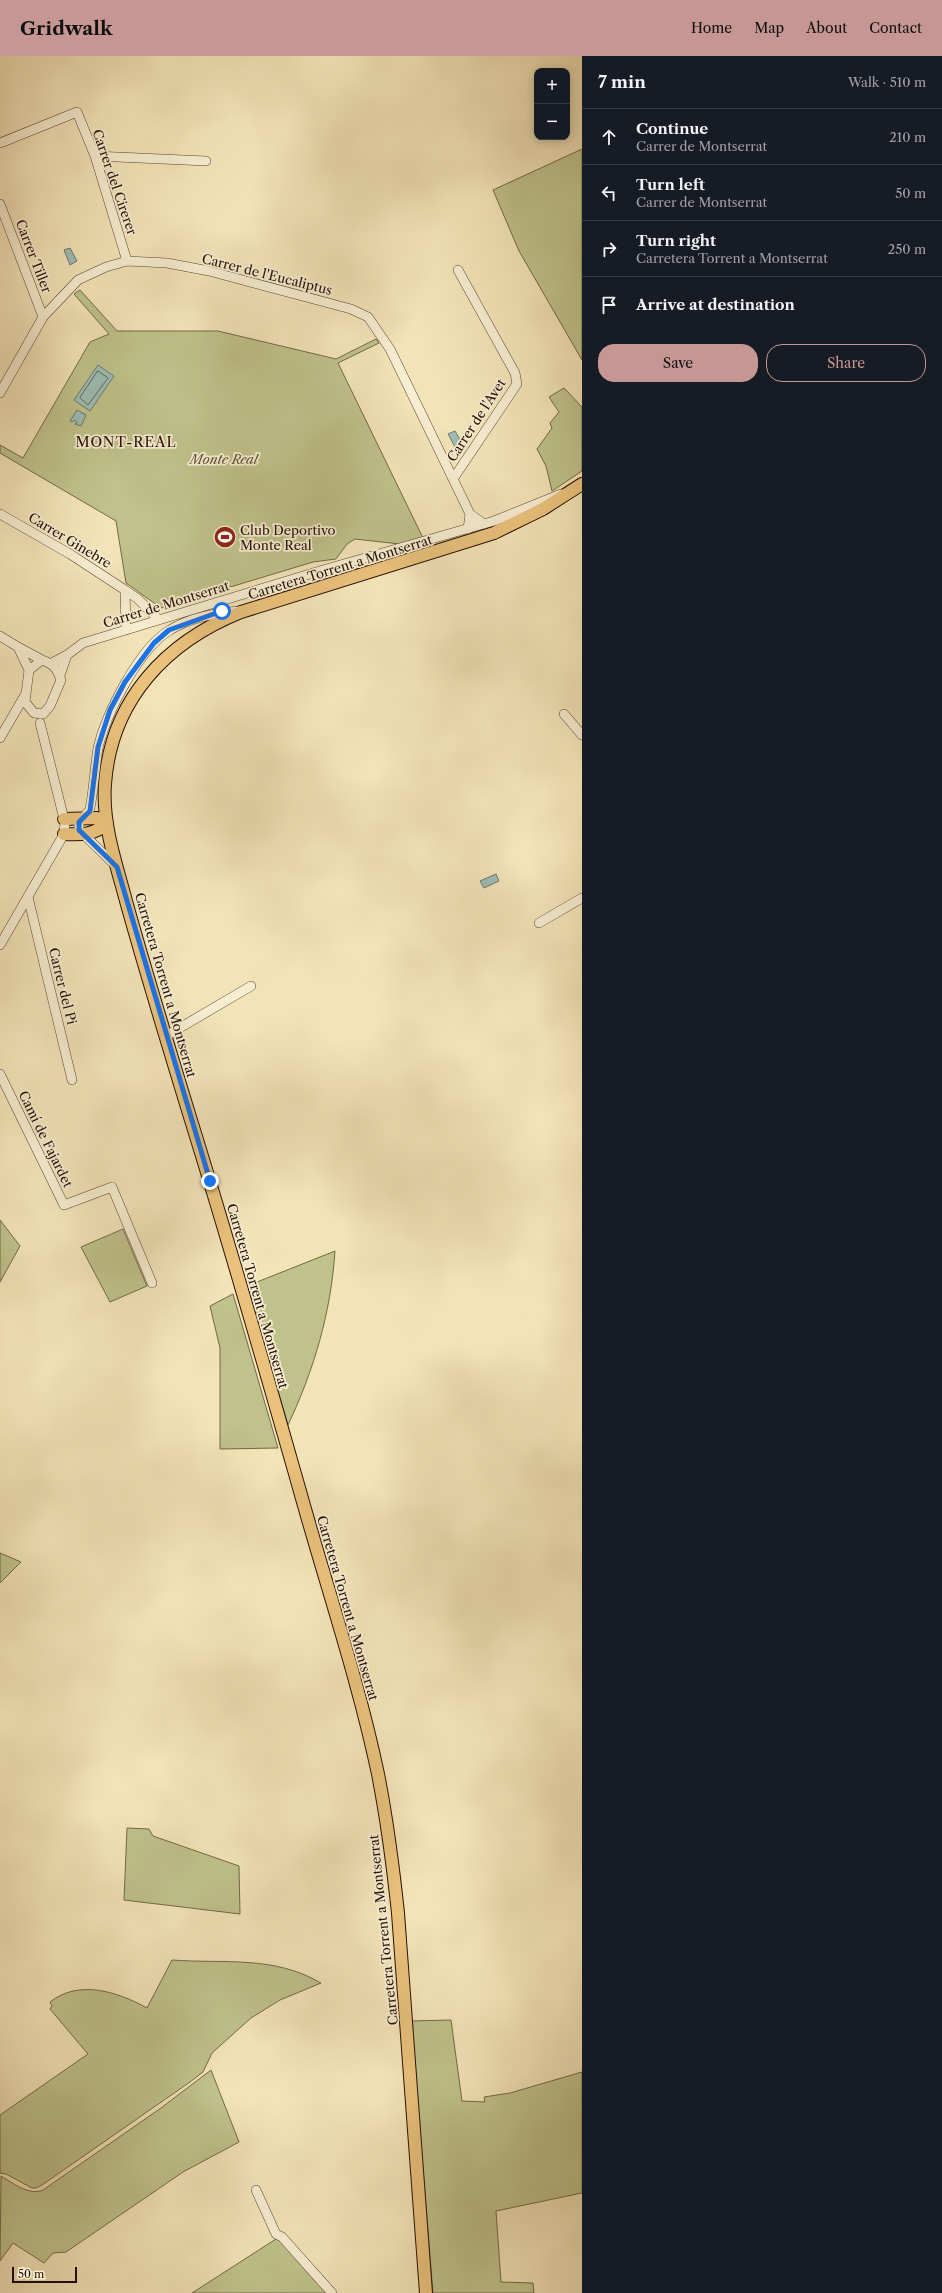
<!DOCTYPE html>
<meta charset="utf-8">
<style>
:root{--surface:#171b24;--page:#20242c;--text:#f1f3f6;--muted:#9ea1a6;--line:#363941;--accent:#c59692}
body{margin:0;font-family:"Libre Caslon Text",serif;background:var(--page);color:var(--text)}
.controls{position:absolute;right:12px;top:12px;display:grid;overflow:hidden;border-radius:8px;box-shadow:0 2px 10px #0003}
.controls button{width:36px;height:36px;display:grid;place-items:center;padding:0;border:0;border-bottom:1px solid var(--line);background:var(--surface);color:var(--text);font:20px sans-serif}
.scale{position:absolute;left:12px;bottom:10px;width:65px;box-sizing:border-box;padding-left:4px;border:2px solid #260f05;border-top:0;font-size:11px;line-height:14px;white-space:nowrap;color:#260f05;-webkit-text-stroke:3px #f7edd1;paint-order:stroke}
.stop{position:absolute;width:12px;height:12px;margin:-9px;border:3px solid #1a73e8;border-radius:50%;background:#fff}
.stop.end{background:#1a73e8;border-color:#fff;box-shadow:0 1px 4px #0008}
.list{margin:0;padding:0;list-style:none}
h2{display:flex;justify-content:space-between;align-items:center;height:52px;margin:0;padding:0 16px;font-size:17px}
h2 small{font-size:13px;font-weight:400;color:var(--muted)}
.list li{display:grid;grid-template-columns:26px 1fr auto;gap:12px;align-items:center;box-sizing:border-box;height:56px;padding:0 16px;border-top:1px solid var(--line)}
.list b{display:block;font-size:15px;white-space:nowrap}
.list p{margin:0;font-size:13px;white-space:nowrap;color:var(--muted)}
.list em{font-size:13px;font-style:normal;color:var(--muted)}
.actions{display:flex;gap:8px;padding:12px 16px}
.actions a{flex:1;padding:9px 0;border:1px solid var(--accent);border-radius:16px;text-align:center;font-size:14px;color:var(--accent)}
.actions .main{background:var(--accent);color:#111}
.icon{flex:none;width:22px;height:22px;fill:none;stroke:currentColor;stroke-width:2;stroke-linecap:round;stroke-linejoin:round}
.map{position:relative;flex:none;width:582px;height:2237px;overflow:hidden}
header{display:flex;align-items:center;gap:24px;box-sizing:border-box;height:56px;padding:0 20px;background:var(--accent);color:#111}
header strong{font-size:19px}
nav{display:flex;gap:22px;margin-inline-start:auto;font-size:14px}
main{display:flex}
aside{flex:1;background:var(--surface)}
.map>svg:first-child{display:block}
</style>
<header>
<strong>Gridwalk</strong>
<nav><a>Home</a><a>Map</a><a>About</a><a>Contact</a></nav>
</header>
<main>
<div class="map">
<svg width="582" height="2237" viewBox="0 0 582 2237">
<rect width="100%" height="100%" fill="#f3e4b8"/>
<filter id="stains"><feTurbulence type="fractalNoise" baseFrequency=".005" numOctaves="4"/><feColorMatrix values="0 0 0 0 .2 0 0 0 0 .09 0 0 0 0 .02 0 0 0 .5 -.17"/></filter>
<radialGradient id="worn" r=".72"><stop offset=".6" stop-color="#630" stop-opacity="0"/><stop offset="1" stop-color="#630" stop-opacity=".3"/></radialGradient>
<path fill="#bfc28b" stroke="#726848" d="M 582,93 L 582,304 L 519,195 L 493,134 Z
M 80,234 L 117,275 L 218,275 L 336,303 L 376,283 L 379,287 L 338,307 L 423,482 L 417,490 L 355,483 L 347,488 L 336,503 L 313,506 L 161,552 L 126,527 L 116,465 L 0,397 L 0,389 L 23,402 L 90,286 L 109,278 L 74,238 Z
M 564,332 L 582,351 L 582,415 L 552,435 L 546,410 L 537,393 L 552,372 L 550,367 L 559,356 L 549,341 Z
M 0,1164 L 20,1190 L 0,1226 Z
M 123,1173 L 147,1230 L 110,1246 L 81,1191 Z
M 335,1195 C 331,1256 314,1314 288,1369 L 247,1230 Z
M 233,1238 L 278,1392 L 220,1393 L 220,1292 L 210,1250 Z
M 0,1497 L 21,1506 L 0,1527 Z
M 127,1772 L 149,1773 L 153,1780 L 239,1810 L 240,1858 L 124,1844 Z
M 172,1904 C 224,1908 273,1899 321,1927 L 280,1944 L 251,1962 L 212,1997 L 203,2016 L 190,2026 L 42,2129 L 36,2132 L 32,2132 L 6,2118 L 0,2117 L 0,2059 L 88,1998 L 50,1953 L 52,1950 L 50,1946 C 79,1923 118,1936 147,1952 Z
M 451,1964 L 462,2045 L 485,2046 L 484,2041 L 510,2037 L 582,2016 L 582,2137 L 496,2155 L 501,2226 L 533,2227 L 534,2237 L 433,2237 L 411,1965 Z
M 211,2014 L 239,2086 L 183,2116 L 66,2196 L 53,2197 L 44,2207 L 13,2187 L 0,2205 L 1,2120 C 13,2127 29,2140 43,2134 L 161,2052 Z
M 276,2183 L 280,2183 L 329,2237 L 192,2237 Z"/>
<path fill="#9dbeb5" stroke="#6d786f" d="M 70,192 L 77,205 L 70,209 L 64,194 Z
M 98,309 L 114,320 L 90,355 L 74,344 Z
M 77,354 L 86,359 L 81,370 L 75,368 L 77,367 L 75,364 L 72,366 L 70,365 Z
M 455,375 L 462,387 L 455,391 L 448,378 Z
M 496,818 L 499,825 L 484,832 L 480,825 Z"/>
<g fill="none" stroke-linecap="round" stroke-linejoin="round">
<path stroke="#62665d" stroke-width="1" d="M 98,315 L 108,322 L 88,349 L 80,342 Z"/>
<g stroke="#594432" stroke-width="10">
<path id="minor" d="M 0,87 L 77,56 L 95,100 L 127,205
M 95,100 L 206,105
M 0,148 L 43,261
M 0,337 L 43,261 L 78,224 L 106,211 L 127,205 L 167,207 L 209,215 L 351,253 L 368,261 L 390,293 L 470,458
M 453,423 L 517,328 L 515,317 L 458,214
M 0,458 L 70,498 L 125,534
M 468,473 L 470,458 L 484,468
M 126,574 L 125,534 L 138,543 L 159,564
M 0,580 L 18,591
M 67,599 L 83,587 L 323,514 L 494,465 L 561,438
M 42,604 C 54,608 57,613 61,624 L 50,650 L 43,658 L 34,657 L 25,646 L 29,614 Z
M 52,607 L 67,599 L 60,619
M 29,614 L 18,591 L 42,604
M 564,658 L 582,679
M 0,682 L 25,639
M 116,810 L 79,774 L 79,766 C 82,762 86,759 89,755 C 92,751 96,702 98,692 C 106,658 139,592 170,574 C 189,562 218,556 240,555
M 28,841 L 72,1024
M 539,867 L 582,842
M 0,889 L 64,778 L 65,767 L 40,667
M 166,980 L 251,930
M 0,1018 L 64,1149 L 112,1131 L 152,1227
M 256,2134 L 276,2178 L 282,2181 L 332,2237"/>
</g>
<g stroke="#260f05" stroke-width="14">
<path id="major" d="M 64,763 L 97,762 L 107,767
M 64,778 C 81,779 95,779 107,767
M 426,2237 L 398,1857 C 393,1810 387,1764 378,1718 C 360,1632 331,1544 307,1460 C 269,1326 231,1193 190,1061 C 168,989 146,917 126,845 C 116,807 102,768 105,728 C 111,644 166,586 241,556 L 494,477 L 543,453 L 582,428"/>
</g>
<use href="#minor" stroke="#f7edd1" stroke-width="9"/>
<use href="#major" stroke="#eac27c" stroke-width="12"/>
</g>
<g fill="none" stroke-linecap="round" stroke-linejoin="round">
<path stroke="#1a73e8" stroke-width="5" d="M 210,1125 L 117,811 L 79,774 L 79,766 L 90,755 L 98,691 L 110,654 L 125,626 L 154,587 L 169,574 L 222,555"/>
</g>
<defs>
<g id="stadium-disc" transform="scale(1.15)"><circle r="9.5" fill="#8f2418" stroke="#f7edd1"/><path d="M0-5a6.5 5 0 1 0 0 10a6.5 5 0 1 0 0-10ZM-3.5-1.8h7v3.6h-7Z" fill="#fff"/></g>
</defs>
<g fill-rule="evenodd">
<use href="#stadium-disc" x="225" y="481"/>
</g>
<g text-anchor="middle" stroke-width="3.5" stroke-linejoin="round" paint-order="stroke">
<g font-size="13" fill="#260f05" stroke="#f7edd1">
<text transform="translate(115 126) rotate(71)" y="5">Carrer del Cirerer</text>
<text transform="translate(34 200) rotate(69)" y="5">Carrer Tiller</text>
<text transform="translate(267 218) rotate(14)" y="5">Carrer de l'Eucaliptus</text>
<text transform="translate(476 364) rotate(-57)" y="5">Carrer de l'Avet</text>
<text transform="translate(70 484) rotate(31)" y="5">Carrer Ginebre</text>
<text transform="translate(340 511) rotate(-17)" y="5">Carretera Torrent a Montserrat</text>
<text transform="translate(166 548) rotate(-17)" y="5">Carrer de Montserrat</text>
<text transform="translate(166 929) rotate(74)" y="5">Carretera Torrent a Montserrat</text>
<text transform="translate(63 930) rotate(76)" y="5">Carrer del Pi</text>
<text transform="translate(46 1083) rotate(64)" y="5">Camí de Fajardet</text>
<text transform="translate(258 1240) rotate(74)" y="5">Carretera Torrent a Montserrat</text>
<text transform="translate(348 1552) rotate(74)" y="5">Carretera Torrent a Montserrat</text>
<text transform="translate(383 1874) rotate(-96)" y="5">Carretera Torrent a Montserrat</text>
</g>
<g font-size="13" font-style="italic" fill="#5c4e34" stroke="#f7edd1">
<text x="224" y="408">Monte Real</text>
</g>
<g font-size="13" fill="#260f05" stroke="#f7edd1" text-anchor="start">
<text x="240" y="479">Club Deportivo<tspan x="240" dy="15">Monte Real</tspan></text>
</g>
<g font-size="14" letter-spacing="1" fill="#260f05" stroke="#f7edd1">
<text x="126" y="391">MONT-REAL</text>
</g>
</g>
<rect width="100%" height="100%" filter="url(#stains)"/>
<rect width="100%" height="100%" fill="url(#worn)"/>
</svg>
<div class="controls">
<button>+</button>
<button>−</button>
</div>
<div class="scale">50 m</div>
<div class="stop" style="left:222px;top:555px"></div>
<div class="stop end" style="left:210px;top:1125px"></div>
</div>
<aside>
<h2>7 min<small>Walk · 510 m</small></h2>
<ul class="list">
<li><svg class="icon" aria-label="ahead" viewBox="0 0 24 24"><path d="M12 20V5M6 11l6-6 6 6"/></svg><div><b>Continue</b><p>Carrer de Montserrat</p></div><em>210 m</em></li>
<li><svg class="icon" aria-label="left" viewBox="0 0 24 24"><path d="M17 20v-9H6M10 6l-5 5 5 5"/></svg><div><b>Turn left</b><p>Carrer de Montserrat</p></div><em>50 m</em></li>
<li><svg class="icon" aria-label="right" viewBox="0 0 24 24"><path d="M7 20v-9h11M14 6l5 5-5 5"/></svg><div><b>Turn right</b><p>Carretera Torrent a Montserrat</p></div><em>250 m</em></li>
<li><svg class="icon" aria-label="arrive" viewBox="0 0 24 24"><path d="M6 21V4h12l-3 4 3 4H6"/></svg><div><b>Arrive at destination</b></div></li>
</ul>
<div class="actions"><a class="main">Save</a><a>Share</a></div>
</aside>
</main>
